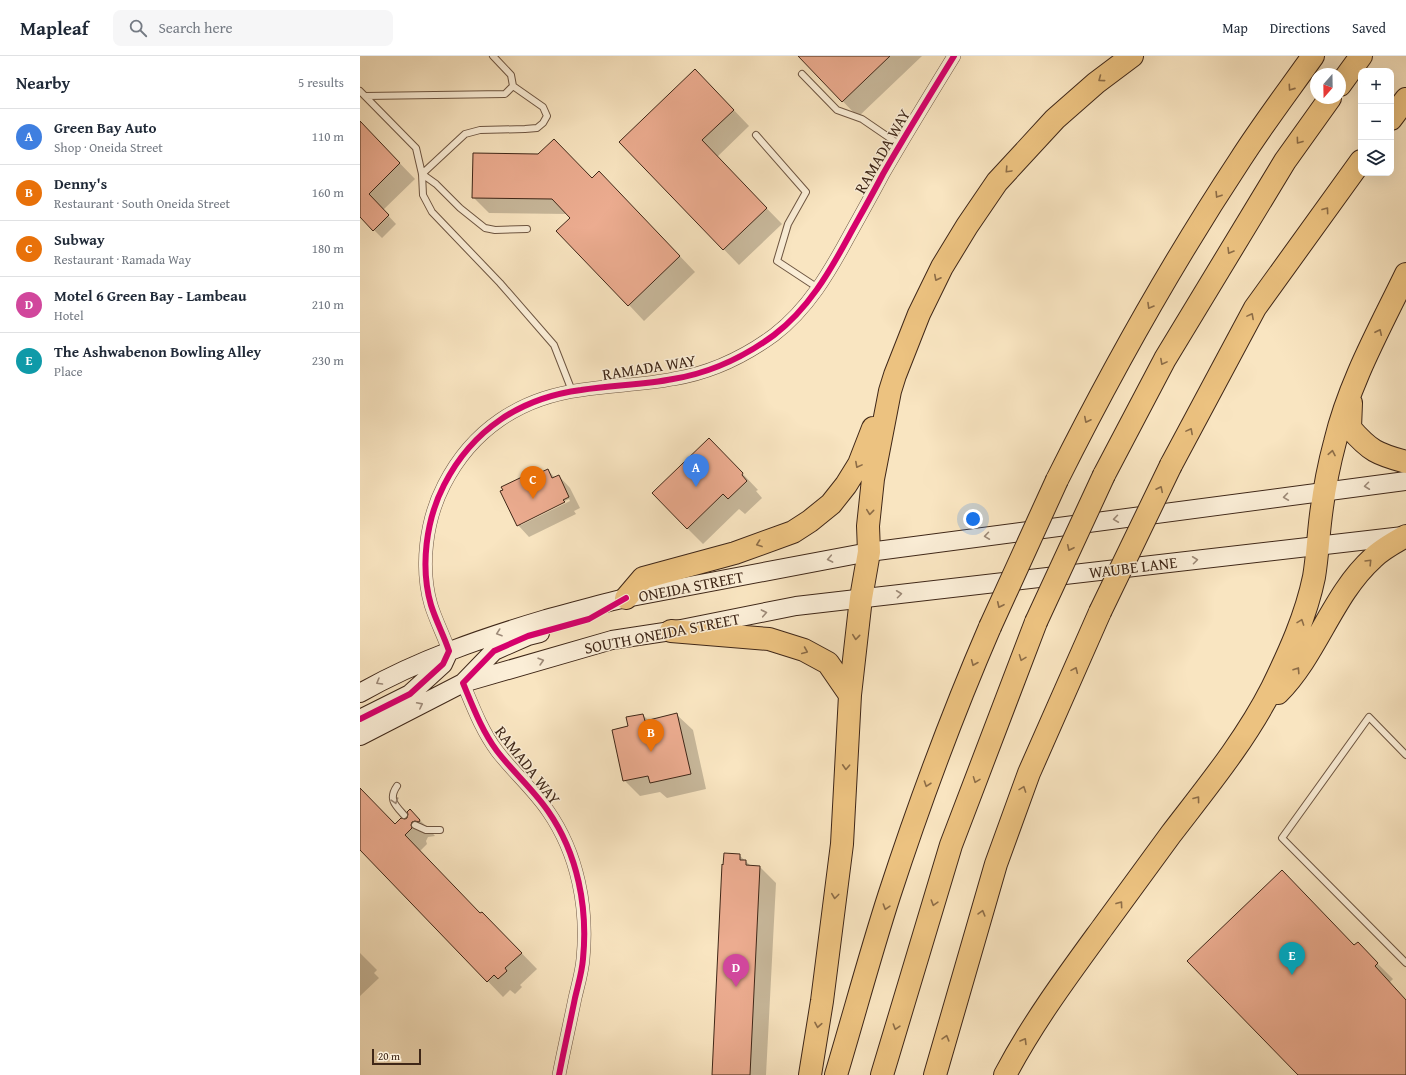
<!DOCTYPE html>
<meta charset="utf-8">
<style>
:root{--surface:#fff;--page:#f6f6f7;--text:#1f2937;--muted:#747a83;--line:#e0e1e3;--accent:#111827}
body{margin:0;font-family:"Gentium Book Plus",serif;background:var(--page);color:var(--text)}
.controls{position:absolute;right:12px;top:12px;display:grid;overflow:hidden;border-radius:8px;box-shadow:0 4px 16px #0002}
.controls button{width:36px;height:36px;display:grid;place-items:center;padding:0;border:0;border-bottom:1px solid var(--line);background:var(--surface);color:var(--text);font:20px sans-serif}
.compass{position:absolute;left:950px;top:12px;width:36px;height:36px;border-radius:50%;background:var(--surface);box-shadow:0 4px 16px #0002;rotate:200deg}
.scale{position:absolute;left:12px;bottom:10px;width:49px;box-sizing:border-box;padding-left:4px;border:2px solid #3f2718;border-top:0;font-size:11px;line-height:14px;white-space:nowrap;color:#3f2718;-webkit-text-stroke:3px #fbeed7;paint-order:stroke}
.you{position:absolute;left:613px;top:463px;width:14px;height:14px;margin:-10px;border:3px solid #fff;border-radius:50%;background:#1a73e8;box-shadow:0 0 0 6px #1a73e833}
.badge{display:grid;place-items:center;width:26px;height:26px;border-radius:50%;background:var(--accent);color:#fff;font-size:13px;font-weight:700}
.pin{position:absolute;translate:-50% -33px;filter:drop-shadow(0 1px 2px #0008)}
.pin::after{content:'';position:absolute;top:21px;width:14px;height:12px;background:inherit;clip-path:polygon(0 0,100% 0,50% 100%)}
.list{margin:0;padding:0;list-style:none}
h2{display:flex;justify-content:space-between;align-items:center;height:52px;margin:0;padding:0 16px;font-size:17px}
h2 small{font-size:13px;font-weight:400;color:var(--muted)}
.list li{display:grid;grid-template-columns:26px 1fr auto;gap:12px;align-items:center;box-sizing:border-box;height:56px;padding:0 16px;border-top:1px solid var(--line)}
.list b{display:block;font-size:15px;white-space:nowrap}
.list p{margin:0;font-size:13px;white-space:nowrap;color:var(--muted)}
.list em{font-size:13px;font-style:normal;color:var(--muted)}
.icon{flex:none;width:22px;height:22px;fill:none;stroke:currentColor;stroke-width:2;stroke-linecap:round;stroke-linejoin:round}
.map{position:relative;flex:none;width:1046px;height:1019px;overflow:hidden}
header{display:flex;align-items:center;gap:24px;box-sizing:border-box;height:56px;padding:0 20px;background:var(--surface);border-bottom:1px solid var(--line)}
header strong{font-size:19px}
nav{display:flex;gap:22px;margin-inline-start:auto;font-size:14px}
.search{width:280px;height:36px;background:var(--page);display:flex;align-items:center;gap:10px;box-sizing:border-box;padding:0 14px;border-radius:8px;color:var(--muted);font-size:15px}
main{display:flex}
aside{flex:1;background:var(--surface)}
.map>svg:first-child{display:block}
</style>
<header>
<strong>Mapleaf</strong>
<div class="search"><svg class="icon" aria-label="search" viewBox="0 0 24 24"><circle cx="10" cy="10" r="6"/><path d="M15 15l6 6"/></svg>Search here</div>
<nav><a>Map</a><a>Directions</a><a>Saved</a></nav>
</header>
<main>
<aside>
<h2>Nearby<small>5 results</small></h2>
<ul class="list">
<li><span class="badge" style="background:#3f7fe0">A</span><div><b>Green Bay Auto</b><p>Shop · Oneida Street</p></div><em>110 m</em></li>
<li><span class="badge" style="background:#e8710a">B</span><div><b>Denny's</b><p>Restaurant · South Oneida Street</p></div><em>160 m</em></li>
<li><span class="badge" style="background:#e8710a">C</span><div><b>Subway</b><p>Restaurant · Ramada Way</p></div><em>180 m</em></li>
<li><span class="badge" style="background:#d1479c">D</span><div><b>Motel 6 Green Bay - Lambeau</b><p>Hotel</p></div><em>210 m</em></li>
<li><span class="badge" style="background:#0f9aa8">E</span><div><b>The Ashwabenon Bowling Alley</b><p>Place</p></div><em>230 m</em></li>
</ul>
</aside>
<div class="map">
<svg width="1046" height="1019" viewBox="0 0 1046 1019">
<rect width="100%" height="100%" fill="#f9e5c1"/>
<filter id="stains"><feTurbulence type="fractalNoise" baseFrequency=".005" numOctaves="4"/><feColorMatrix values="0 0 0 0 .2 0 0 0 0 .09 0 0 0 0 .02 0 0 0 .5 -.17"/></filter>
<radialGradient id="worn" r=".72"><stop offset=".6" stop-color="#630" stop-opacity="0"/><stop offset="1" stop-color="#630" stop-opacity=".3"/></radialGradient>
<path fill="#0003" fill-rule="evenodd" d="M 439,0 L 562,0 L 498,61 Z
M 351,30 L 389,70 L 357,101 L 422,168 L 379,209 L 260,86 Z
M 0,66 L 55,123 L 23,154 L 36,168 L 22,182 L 0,160 Z
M 255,132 L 335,216 L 284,265 L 269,249 L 208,158 L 129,157 L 113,141 Z
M 365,399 L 398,434 L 396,435 L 402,442 L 385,458 L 379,453 L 343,488 L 327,472 Z
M 188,414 L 195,422 L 199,420 L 210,432 L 220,452 L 214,455 L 216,458 L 169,481 L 158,469 L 162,422 L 165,425 ZM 209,443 L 210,445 L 161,469 L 161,466 Z
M 283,659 L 289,665 L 317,659 L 333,674 L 346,733 L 307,742 L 300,736 L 280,740 L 264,724 L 269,671 Z
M 0,734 L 35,769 L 48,763 L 50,755 L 66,770 L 75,780 L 68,781 L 66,785 L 67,788 L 60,795 L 120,859 L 138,873 L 177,913 L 160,929 L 162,931 L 155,938 L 150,934 L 143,941 L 0,792 Z
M 379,799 L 392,811 L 400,811 L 416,827 L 406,1019 L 353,1019 Z
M 995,890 L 1013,903 L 1033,923 L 1029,927 L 1046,944 L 1046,1019 L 939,1019 Z
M 0,897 L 17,914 L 14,917 L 19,922 L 0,940 Z"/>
<path fill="#ecac90" stroke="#3f2718" d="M 438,0 L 530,0 L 482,46 Z
M 335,13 L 374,54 L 342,84 L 407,152 L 363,194 L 259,86 Z
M 0,65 L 40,107 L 9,138 L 29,159 L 13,175 L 0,161 Z
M 194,83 L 232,122 L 239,115 L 320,200 L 268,250 L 196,175 L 210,162 L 192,143 L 112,142 L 113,97 L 178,98 Z
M 349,382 L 383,417 L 382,419 L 387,425 L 368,443 L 363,438 L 327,473 L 292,437 Z
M 188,413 L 192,422 L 199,419 L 209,441 L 203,444 L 205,446 L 157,470 L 140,435 L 143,434 L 141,431 L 162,421 L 164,424 Z
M 317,657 L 331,718 L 290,727 L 288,720 L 263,725 L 252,674 L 268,670 L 266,661 L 283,658 L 285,665 Z
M 0,732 L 35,768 L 41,762 L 45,763 L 47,762 L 48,758 L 47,756 L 50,753 L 60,764 L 59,766 L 55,765 L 52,766 L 51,769 L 52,772 L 45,779 L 120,857 L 122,856 L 162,897 L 145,912 L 147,915 L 138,923 L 134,919 L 127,926 L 0,794 Z
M 364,797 L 380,798 L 380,804 L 386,804 L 386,809 L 400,810 L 390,1019 L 352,1019 L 362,808 L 363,809 Z
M 922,814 L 994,889 L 998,886 L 1018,907 L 1015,910 L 1046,944 L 1046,1019 L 938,1019 L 827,905 Z"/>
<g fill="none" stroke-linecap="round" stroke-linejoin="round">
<g stroke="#6e5642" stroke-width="8">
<path id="lane" d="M 442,18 L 477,54 L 502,63 L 540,89
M 153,30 L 183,51 L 187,60 L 183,67 L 177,72 L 165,73 L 120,74 L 105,78 L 62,118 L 76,128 L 100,152 L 125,172 L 135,174 L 167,173
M 0,35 L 56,92 L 62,118 L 63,139 L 72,156 L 140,227 L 194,289 L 212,335
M 5,40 L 145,38 L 153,30 L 151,19 L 133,0
M 396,79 L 446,136 L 428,168 L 417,205 L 458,232
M 1046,699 L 1009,661 L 922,782 L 1046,907
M 37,730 C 28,743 35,749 44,759
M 55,769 L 66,774 L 80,774"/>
</g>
<g stroke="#6e5642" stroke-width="14">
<path id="street" d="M 89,595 C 84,580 76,565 71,549 C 60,511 66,464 84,429 C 112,374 160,342 221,334 C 251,329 283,329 313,323 C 350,317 384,301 414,279 C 448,253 469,217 489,180 C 500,160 512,139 523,118 C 546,78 570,39 594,0
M 103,627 C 113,651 122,675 137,695 C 153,716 173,733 188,755 C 218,798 228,852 223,903 C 222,916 218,929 215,942 C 210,967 204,993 199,1019"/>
</g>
<g stroke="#3f2718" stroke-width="20">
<path id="secondary" d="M 103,627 L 134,595 L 168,580 L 180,577
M 0,637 C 58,604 122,582 186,563 C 213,556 239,548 266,542 L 509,496 L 1046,425
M 0,663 L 50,638 L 83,608 L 89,595
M 0,680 L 103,627 L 252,584 L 311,575 L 436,550 L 1043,480"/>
</g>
<g stroke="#3f2718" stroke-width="24">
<path id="highway" d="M 980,29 L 1001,0
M 1031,63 L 1046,43
M 991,347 L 990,372 C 1010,395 1017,398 1046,406
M 811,409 L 895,252 L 1001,105
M 744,419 L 805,303 L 925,105 L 970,42
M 697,424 C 752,314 812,207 880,104 C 903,68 929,34 953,0
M 266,542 L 283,522 L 375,497 L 433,476 L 450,465 L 471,448 L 486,429 L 499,408 L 513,372
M 311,575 L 409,583 L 444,594 L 468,607 L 490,639
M 918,637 C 957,598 972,539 1013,502 C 1022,493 1035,486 1046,480
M 450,1019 L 462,945 L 482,788 L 490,639 L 501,542 L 509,496 L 508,470 L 513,423 L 530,335 L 535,319 L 559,258 L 582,211 L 607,170 L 637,126 L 695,63 L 736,27 L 772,0
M 476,1019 C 494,959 510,899 529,840 C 559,748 592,659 630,571
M 522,1019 L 591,789 L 676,566
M 575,1019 L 636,808 L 669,717 L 740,556
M 645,1019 C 673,966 708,919 743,871 C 766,840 788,809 811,778 C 847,731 885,685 912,632 C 929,597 946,560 954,521 C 957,503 958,485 960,467 C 963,440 968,412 975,386 C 989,327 1020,272 1046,218"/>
</g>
<use href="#lane" stroke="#fbeed7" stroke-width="6"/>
<use href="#street" stroke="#fbeed7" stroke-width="13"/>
<use href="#secondary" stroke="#fbeed7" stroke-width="18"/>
<use href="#highway" stroke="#ecc280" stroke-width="22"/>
<g stroke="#3f2718" stroke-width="24" stroke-linecap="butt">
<path id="highway-bridge" d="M 740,556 L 811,409
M 676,566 L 744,419
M 630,571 L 697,424"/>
</g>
<use href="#highway-bridge" stroke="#ecc280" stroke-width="22"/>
<g stroke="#fbeed7" stroke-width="8">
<path id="cycleway" d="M 0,663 L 50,638 L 83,608 L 89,595 C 84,580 76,565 71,549 C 60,511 66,464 84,429 C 112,374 160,342 221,334 C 251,329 283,329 313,323 C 350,317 384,301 414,279 C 448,253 469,217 489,180 C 500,160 512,139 523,118 C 546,78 570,39 594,0
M 199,1019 C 204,993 210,967 215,942 C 218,929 222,916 223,903 C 228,852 218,798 188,755 C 173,733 153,716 137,695 C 122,675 113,651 103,627 L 134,595 L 168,580 L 229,563 L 266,542"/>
</g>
<use href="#cycleway" stroke="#d6006c" stroke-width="6"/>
</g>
<defs><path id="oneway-chevron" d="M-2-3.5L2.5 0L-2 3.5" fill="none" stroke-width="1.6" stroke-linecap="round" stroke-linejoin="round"/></defs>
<g stroke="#8d6d47">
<use href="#oneway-chevron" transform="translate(741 23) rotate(143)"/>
<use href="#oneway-chevron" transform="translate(931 32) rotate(125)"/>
<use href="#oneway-chevron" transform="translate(939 85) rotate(126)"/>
<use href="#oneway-chevron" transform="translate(648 114) rotate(133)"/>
<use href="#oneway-chevron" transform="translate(858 139) rotate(122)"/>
<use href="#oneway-chevron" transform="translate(966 154) rotate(-54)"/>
<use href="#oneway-chevron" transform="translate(870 195) rotate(121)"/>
<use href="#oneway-chevron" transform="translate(577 222) rotate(117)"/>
<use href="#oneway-chevron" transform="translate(790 250) rotate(120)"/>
<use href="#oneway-chevron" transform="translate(891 260) rotate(-62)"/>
<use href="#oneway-chevron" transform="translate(1019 276) rotate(-65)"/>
<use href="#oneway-chevron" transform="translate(803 306) rotate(118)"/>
<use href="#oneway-chevron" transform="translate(727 364) rotate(117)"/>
<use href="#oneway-chevron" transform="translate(830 375) rotate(-62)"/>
<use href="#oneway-chevron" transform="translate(972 397) rotate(-79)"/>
<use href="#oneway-chevron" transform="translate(498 409) rotate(118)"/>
<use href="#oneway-chevron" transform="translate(800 433) rotate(-64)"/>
<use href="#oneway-chevron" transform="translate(510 456) rotate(96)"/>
<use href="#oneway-chevron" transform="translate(399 488) rotate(160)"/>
<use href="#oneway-chevron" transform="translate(710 492) rotate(115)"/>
<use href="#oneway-chevron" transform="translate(1009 506) rotate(-46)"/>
<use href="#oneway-chevron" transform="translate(640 549) rotate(115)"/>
<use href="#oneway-chevron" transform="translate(941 566) rotate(-70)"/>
<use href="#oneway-chevron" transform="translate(496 581) rotate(96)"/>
<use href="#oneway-chevron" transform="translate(445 595) rotate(23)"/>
<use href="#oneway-chevron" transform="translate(662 602) rotate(111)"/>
<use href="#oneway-chevron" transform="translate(614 607) rotate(113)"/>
<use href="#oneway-chevron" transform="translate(715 614) rotate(-66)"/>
<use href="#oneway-chevron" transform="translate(937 614) rotate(-57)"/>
<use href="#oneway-chevron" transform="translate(486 711) rotate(93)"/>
<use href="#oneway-chevron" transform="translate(616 724) rotate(111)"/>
<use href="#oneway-chevron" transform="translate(567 728) rotate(109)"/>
<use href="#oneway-chevron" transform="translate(663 733) rotate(-70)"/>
<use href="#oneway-chevron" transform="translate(837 743) rotate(-53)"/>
<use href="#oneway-chevron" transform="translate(475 840) rotate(97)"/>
<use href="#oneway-chevron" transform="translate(574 847) rotate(107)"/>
<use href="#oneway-chevron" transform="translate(760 848) rotate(-54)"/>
<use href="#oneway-chevron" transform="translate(526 851) rotate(107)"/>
<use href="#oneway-chevron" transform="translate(622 857) rotate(-74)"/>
<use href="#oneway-chevron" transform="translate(458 969) rotate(100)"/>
<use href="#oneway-chevron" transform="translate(536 971) rotate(107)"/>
<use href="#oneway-chevron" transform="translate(586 982) rotate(-74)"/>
<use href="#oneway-chevron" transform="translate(664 985) rotate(-59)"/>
</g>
<g stroke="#9d8a78">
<use href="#oneway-chevron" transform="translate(1007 430) rotate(173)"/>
<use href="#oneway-chevron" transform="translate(926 441) rotate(172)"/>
<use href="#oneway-chevron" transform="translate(756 463) rotate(172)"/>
<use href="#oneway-chevron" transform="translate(627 480) rotate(172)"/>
<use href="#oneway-chevron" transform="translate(470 503) rotate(169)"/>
<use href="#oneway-chevron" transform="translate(835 504) rotate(-7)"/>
<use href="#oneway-chevron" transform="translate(539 538) rotate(-7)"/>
<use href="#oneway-chevron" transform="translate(404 557) rotate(-11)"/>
<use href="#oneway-chevron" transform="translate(139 577) rotate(161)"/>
<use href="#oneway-chevron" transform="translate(181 605) rotate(-16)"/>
<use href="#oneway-chevron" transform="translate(19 626) rotate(150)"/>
<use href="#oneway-chevron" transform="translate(60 649) rotate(-27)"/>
<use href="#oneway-chevron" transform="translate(35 745) rotate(72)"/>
</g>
<g text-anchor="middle" stroke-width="3" stroke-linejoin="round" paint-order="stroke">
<g font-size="16" fill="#3f2718" stroke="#fbeed7">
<text transform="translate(522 95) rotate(-60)" y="6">RAMADA WAY</text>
<text transform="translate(289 311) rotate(-9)" y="6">RAMADA WAY</text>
<text transform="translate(773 511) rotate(-7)" y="6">WAUBE LANE</text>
<text transform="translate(331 530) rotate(-11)" y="6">ONEIDA STREET</text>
<text transform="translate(302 577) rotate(-11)" y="6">SOUTH ONEIDA STREET</text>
<text transform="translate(168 709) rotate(52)" y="6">RAMADA WAY</text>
</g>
</g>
<rect width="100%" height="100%" filter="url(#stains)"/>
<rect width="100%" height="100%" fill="url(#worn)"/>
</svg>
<div class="controls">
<button>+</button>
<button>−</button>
<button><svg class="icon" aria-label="layers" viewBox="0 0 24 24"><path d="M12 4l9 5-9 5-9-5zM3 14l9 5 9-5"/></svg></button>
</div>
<svg class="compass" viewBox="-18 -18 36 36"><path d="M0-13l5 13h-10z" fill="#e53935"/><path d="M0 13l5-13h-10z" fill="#747a83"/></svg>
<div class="scale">20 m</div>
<div class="you"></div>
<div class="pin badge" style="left:336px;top:431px;background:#3f7fe0">A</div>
<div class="pin badge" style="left:291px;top:696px;background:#e8710a">B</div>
<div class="pin badge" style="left:173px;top:443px;background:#e8710a">C</div>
<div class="pin badge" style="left:376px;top:931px;background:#d1479c">D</div>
<div class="pin badge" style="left:932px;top:919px;background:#0f9aa8">E</div>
</div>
</main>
